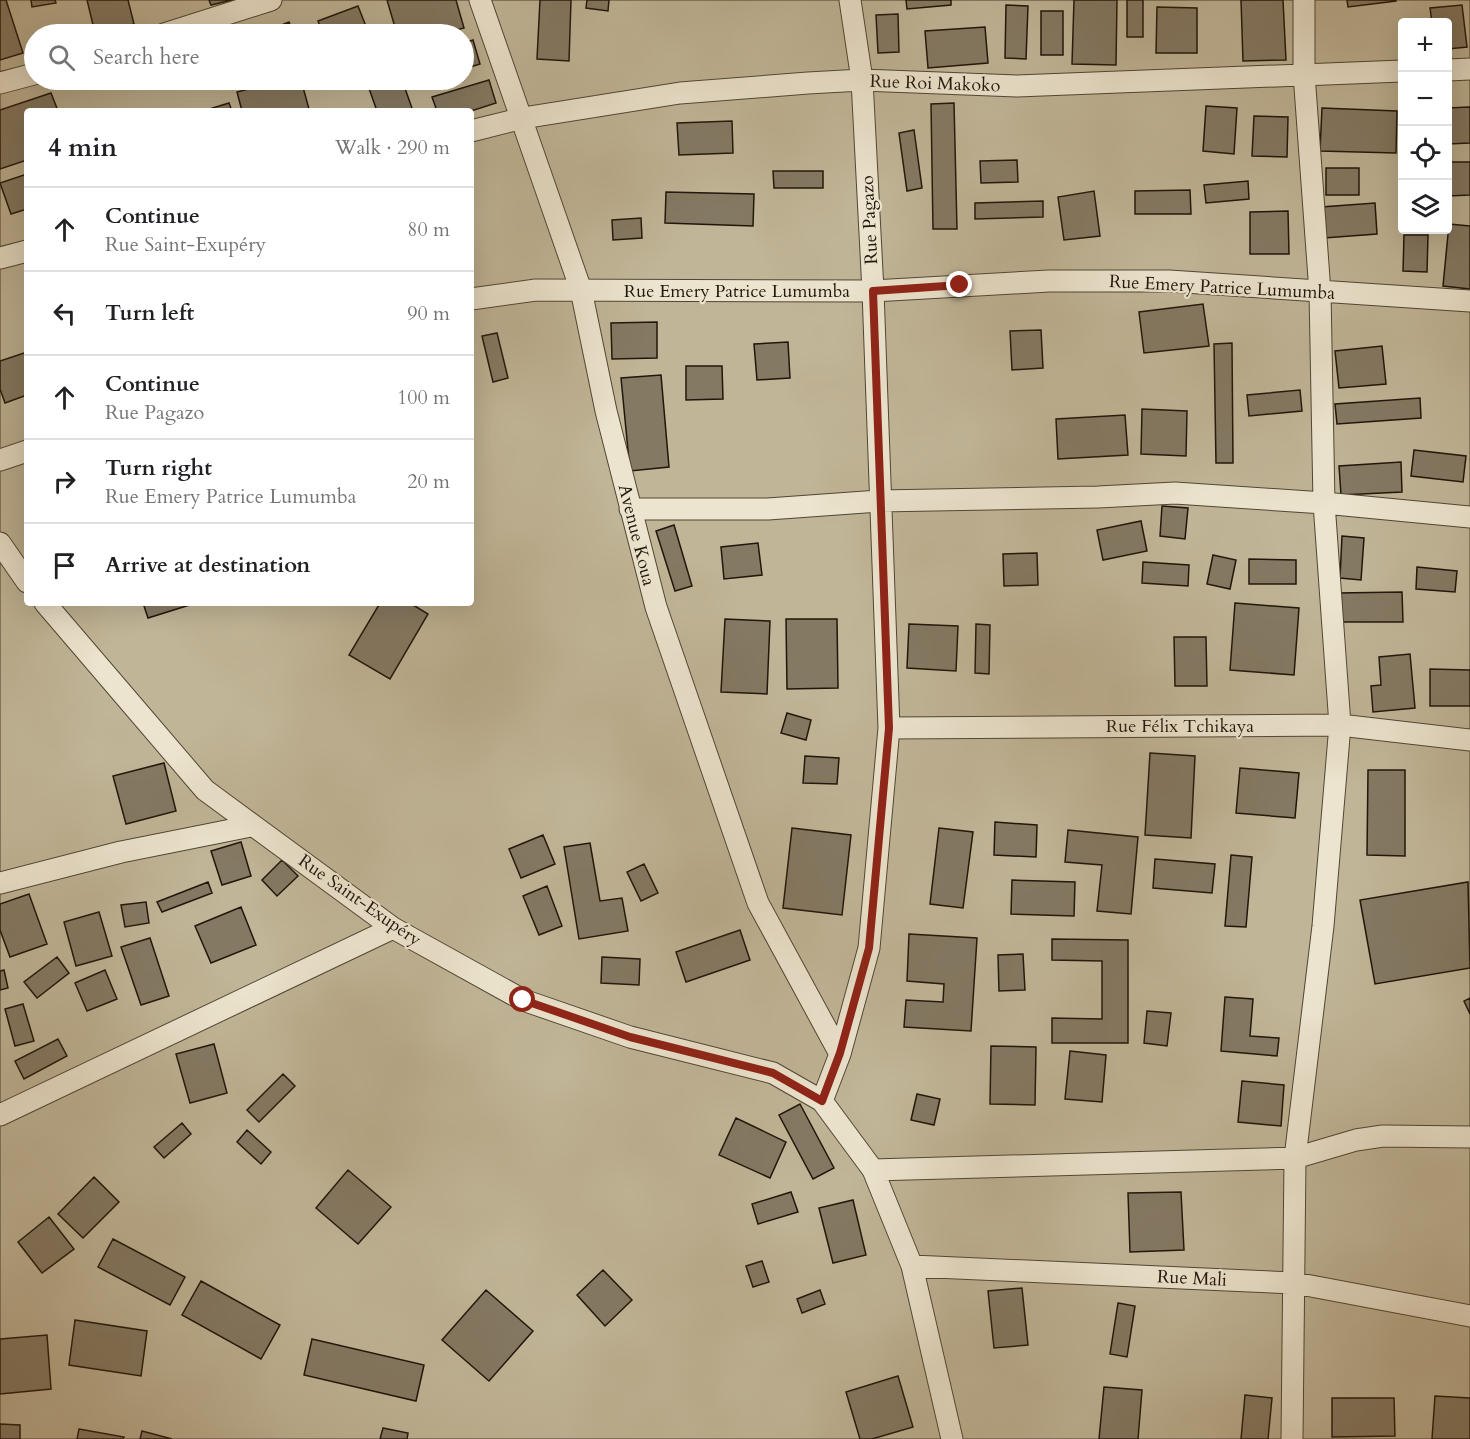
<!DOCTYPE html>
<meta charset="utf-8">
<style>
:root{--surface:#fff;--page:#f2f2f2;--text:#202124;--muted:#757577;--line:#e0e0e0}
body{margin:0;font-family:Cardo,serif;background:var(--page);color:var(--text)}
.controls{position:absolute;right:18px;top:18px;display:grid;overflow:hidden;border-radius:6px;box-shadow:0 6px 24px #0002}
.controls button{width:54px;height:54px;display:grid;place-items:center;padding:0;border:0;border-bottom:2px solid var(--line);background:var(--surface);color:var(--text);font:30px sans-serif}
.stop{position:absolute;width:18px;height:18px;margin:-14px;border:4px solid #8f2418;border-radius:50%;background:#fff}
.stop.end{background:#8f2418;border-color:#fff;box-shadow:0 2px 6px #0008}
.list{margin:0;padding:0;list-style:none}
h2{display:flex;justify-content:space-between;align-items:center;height:78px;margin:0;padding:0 24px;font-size:26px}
h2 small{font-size:20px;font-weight:400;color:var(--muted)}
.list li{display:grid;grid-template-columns:39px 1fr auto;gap:18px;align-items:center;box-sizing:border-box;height:84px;padding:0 24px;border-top:2px solid var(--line)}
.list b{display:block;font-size:22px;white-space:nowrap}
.list p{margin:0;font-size:20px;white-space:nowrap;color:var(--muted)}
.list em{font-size:20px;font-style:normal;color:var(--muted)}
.icon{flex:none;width:33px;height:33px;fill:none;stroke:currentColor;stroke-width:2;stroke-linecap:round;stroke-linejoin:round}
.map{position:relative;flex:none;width:1470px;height:1439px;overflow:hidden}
.search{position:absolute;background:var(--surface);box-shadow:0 6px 24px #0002;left:24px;top:24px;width:450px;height:66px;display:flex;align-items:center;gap:15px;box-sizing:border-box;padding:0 21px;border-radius:33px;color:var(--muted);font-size:22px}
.panel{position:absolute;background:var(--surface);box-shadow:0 6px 24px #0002;left:24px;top:108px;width:450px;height:498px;border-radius:6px}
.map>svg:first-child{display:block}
</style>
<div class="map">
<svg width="1470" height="1439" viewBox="0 0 1470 1439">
<rect width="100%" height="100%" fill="#e1d5b4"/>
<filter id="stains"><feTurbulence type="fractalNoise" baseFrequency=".00333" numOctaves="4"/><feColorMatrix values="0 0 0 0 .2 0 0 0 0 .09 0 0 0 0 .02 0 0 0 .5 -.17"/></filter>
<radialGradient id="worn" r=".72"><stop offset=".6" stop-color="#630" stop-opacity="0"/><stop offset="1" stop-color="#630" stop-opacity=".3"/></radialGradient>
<path fill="#c0b597" stroke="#706651" stroke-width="1.5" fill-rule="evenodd" d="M 0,0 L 1470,0 L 1470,1439 L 0,1439 ZM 1402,22 L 1448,22 L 1448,230 L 1402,230 ZM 34,34 L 464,34 L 464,80 L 34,80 ZM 27,111 L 471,111 L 471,603 L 27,603 Z"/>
<path fill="#847963" stroke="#20160b" stroke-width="1.5" d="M 0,0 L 6,0 L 23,53 L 0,60 Z
M 31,0 L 55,0 L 56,3 L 32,7 Z
M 87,0 L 128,0 L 134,24 L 95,33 Z
M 209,0 L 232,0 L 211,5 Z
M 387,0 L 456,0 L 464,28 L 442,34 L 397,34 Z
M 540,0 L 571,0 L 569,61 L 537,59 Z
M 587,0 L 609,0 L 608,11 L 586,8 Z
M 906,0 L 951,0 L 951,5 L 907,9 Z
M 1074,0 L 1117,0 L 1116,65 L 1072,64 Z
M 1127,0 L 1143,0 L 1143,37 L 1127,37 Z
M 1241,0 L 1283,0 L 1286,60 L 1243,61 Z
M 1347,0 L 1396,0 L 1396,1 L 1348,7 Z
M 1006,5 L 1028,6 L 1026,59 L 1005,58 Z
M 1462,5 L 1467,47 L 1448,49 L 1448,22 L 1432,22 L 1430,8 Z
M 358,6 L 369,34 L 323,34 L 318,21 Z
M 1157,7 L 1197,8 L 1197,53 L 1156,53 Z
M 1041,11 L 1063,11 L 1063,55 L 1041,55 Z
M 898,14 L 899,52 L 878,53 L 876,15 Z
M 289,22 L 294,34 L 268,34 L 266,31 Z
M 985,27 L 988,63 L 928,68 L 925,31 Z
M 473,40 L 480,64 L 464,69 L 464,43 Z
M 282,80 L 301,80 L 309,109 L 242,111 L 237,92 Z
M 366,80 L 402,80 L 413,111 L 377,111 Z
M 489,80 L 496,103 L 471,111 L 437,111 L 432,97 Z
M 51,93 L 58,111 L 27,111 L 27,160 L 0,169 L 0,110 Z
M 229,103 L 232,111 L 203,111 Z
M 954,103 L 957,229 L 933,229 L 931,104 Z
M 1206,106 L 1237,108 L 1234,154 L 1203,151 Z
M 1470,107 L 1470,143 L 1448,144 L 1448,108 Z
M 1322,108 L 1397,111 L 1396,153 L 1320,151 Z
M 1254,116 L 1288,117 L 1287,157 L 1252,156 Z
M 732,121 L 733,153 L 679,155 L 677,123 Z
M 914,130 L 922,188 L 907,191 L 899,133 Z
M 1017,160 L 1018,182 L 981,183 L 980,161 Z
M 1448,162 L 1470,162 L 1470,195 L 1448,196 Z
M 1326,168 L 1359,168 L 1359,195 L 1326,195 Z
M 773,171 L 823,171 L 823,188 L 774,188 Z
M 27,174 L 27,209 L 11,214 L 0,183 Z
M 1248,181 L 1249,199 L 1206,203 L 1204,185 Z
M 1190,190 L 1191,214 L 1135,214 L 1135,191 Z
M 1094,191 L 1100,236 L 1064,240 L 1058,197 Z
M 666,192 L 754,194 L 753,226 L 665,223 Z
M 1043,201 L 1043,217 L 975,219 L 975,203 Z
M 1375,203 L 1377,234 L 1324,238 L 1321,207 Z
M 1288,211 L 1289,254 L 1250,254 L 1250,212 Z
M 641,218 L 642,238 L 613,240 L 612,220 Z
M 1449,224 L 1470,226 L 1470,289 L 1443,286 Z
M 1404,235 L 1428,235 L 1427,272 L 1403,271 Z
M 1203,304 L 1209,346 L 1144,353 L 1139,312 Z
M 657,322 L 657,358 L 612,359 L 611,323 Z
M 1041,330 L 1043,368 L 1012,370 L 1010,331 Z
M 497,333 L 508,378 L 493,382 L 482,336 Z
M 788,342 L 790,378 L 757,380 L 754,344 Z
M 1232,343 L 1233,463 L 1216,463 L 1214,344 Z
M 1382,346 L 1386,384 L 1339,388 L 1335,351 Z
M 27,352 L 27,395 L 5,403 L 0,389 L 0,361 Z
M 686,366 L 722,366 L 723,399 L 686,400 Z
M 661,375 L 669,467 L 630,471 L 621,378 Z
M 1300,390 L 1302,411 L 1249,416 L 1247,395 Z
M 1420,398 L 1421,418 L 1337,424 L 1335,404 Z
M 1142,409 L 1187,411 L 1186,456 L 1141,454 Z
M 1125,415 L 1128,455 L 1058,459 L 1056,419 Z
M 1414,450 L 1466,456 L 1463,482 L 1411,476 Z
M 1401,462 L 1402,492 L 1341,495 L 1339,466 Z
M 1162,506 L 1188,508 L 1185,539 L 1160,536 Z
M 1141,521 L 1147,551 L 1103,560 L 1097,530 Z
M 674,525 L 692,586 L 675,591 L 656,531 Z
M 1342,536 L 1364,538 L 1361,580 L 1340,578 Z
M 758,543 L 762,575 L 724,579 L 721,547 Z
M 1037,553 L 1038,585 L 1004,586 L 1003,554 Z
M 1213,555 L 1236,560 L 1230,589 L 1207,584 Z
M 1249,559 L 1296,560 L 1296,584 L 1249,584 Z
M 1143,562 L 1189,565 L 1188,586 L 1142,583 Z
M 1417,567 L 1457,571 L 1455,592 L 1416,589 Z
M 1402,592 L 1403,622 L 1339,622 L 1338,593 Z
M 143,603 L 196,603 L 148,618 Z
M 380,603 L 410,603 L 428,614 L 390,679 L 349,655 Z
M 1235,603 L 1299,608 L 1294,675 L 1230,670 Z
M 725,619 L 770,621 L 767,694 L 721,692 Z
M 786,619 L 837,619 L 838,688 L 787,689 Z
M 909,624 L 958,626 L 956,671 L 907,668 Z
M 976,624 L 990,625 L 989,674 L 975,673 Z
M 1174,637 L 1206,637 L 1207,686 L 1175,686 Z
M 1410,654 L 1415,708 L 1373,712 L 1371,686 L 1381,685 L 1379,657 Z
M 1430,669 L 1470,670 L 1470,706 L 1430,706 Z
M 787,713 L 811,720 L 806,740 L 781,733 Z
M 1150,753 L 1195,756 L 1191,838 L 1145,835 Z
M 805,756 L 839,758 L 837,784 L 803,783 Z
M 164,763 L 176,811 L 126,824 L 113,776 Z
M 1240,768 L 1299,773 L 1295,818 L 1236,813 Z
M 1368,770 L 1405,770 L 1405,856 L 1367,855 Z
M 995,822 L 1037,825 L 1036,857 L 994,855 Z
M 792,828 L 851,835 L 842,915 L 783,908 Z
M 939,828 L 973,832 L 963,908 L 930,904 Z
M 1068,830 L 1138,837 L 1131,914 L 1097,911 L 1102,865 L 1065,862 Z
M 543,835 L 555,864 L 521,878 L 509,849 Z
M 241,842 L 251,876 L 222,885 L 211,851 Z
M 590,843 L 600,901 L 622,898 L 628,931 L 579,939 L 564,847 Z
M 1231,855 L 1252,857 L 1246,927 L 1225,926 Z
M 1155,859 L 1215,864 L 1212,893 L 1153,888 Z
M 282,860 L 298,876 L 277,896 L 262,880 Z
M 644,864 L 658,893 L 641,901 L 627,872 Z
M 1012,880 L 1075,882 L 1074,916 L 1011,914 Z
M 208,882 L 212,893 L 162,912 L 157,902 Z
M 1468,882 L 1470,968 L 1375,984 L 1360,900 Z
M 547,886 L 562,926 L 539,935 L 523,896 Z
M 29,894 L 47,944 L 10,957 L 0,930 L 0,904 Z
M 146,902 L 149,923 L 125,927 L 121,905 Z
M 241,907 L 256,945 L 211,963 L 195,926 Z
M 99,912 L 112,956 L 76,966 L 64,922 Z
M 740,930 L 750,960 L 686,982 L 676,952 Z
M 909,934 L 977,938 L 971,1031 L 904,1027 L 906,1000 L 943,1002 L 944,984 L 907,981 Z
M 150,938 L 169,996 L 141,1005 L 121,947 Z
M 1052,939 L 1128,940 L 1128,1043 L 1052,1043 L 1052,1018 L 1102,1019 L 1102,961 L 1052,960 Z
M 1023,954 L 1025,990 L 999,991 L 998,955 Z
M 57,957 L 69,973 L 37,998 L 24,982 Z
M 602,957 L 640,959 L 639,985 L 601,983 Z
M 4,970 L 8,988 L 0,990 L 0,971 Z
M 105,970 L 117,999 L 87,1011 L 75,983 Z
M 1225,997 L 1253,999 L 1250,1036 L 1279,1038 L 1277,1056 L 1221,1051 Z
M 1470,998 L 1470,1014 L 1464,1001 Z
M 23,1004 L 34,1041 L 15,1046 L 5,1009 Z
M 1147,1011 L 1171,1013 L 1167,1046 L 1144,1043 Z
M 58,1039 L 67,1056 L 24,1079 L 15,1061 Z
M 214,1044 L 227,1093 L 190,1103 L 176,1054 Z
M 991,1046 L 1036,1047 L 1035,1105 L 990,1104 Z
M 1070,1051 L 1106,1055 L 1102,1102 L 1065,1099 Z
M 283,1074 L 295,1086 L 259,1122 L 247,1110 Z
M 1242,1081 L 1284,1085 L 1281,1126 L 1238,1122 Z
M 917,1094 L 940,1099 L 934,1125 L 911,1120 Z
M 800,1104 L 834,1168 L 813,1179 L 779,1115 Z
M 736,1118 L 786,1142 L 770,1178 L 719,1155 Z
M 182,1123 L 191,1134 L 164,1158 L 154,1147 Z
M 247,1130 L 271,1152 L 261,1164 L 237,1142 Z
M 348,1170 L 391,1207 L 358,1244 L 316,1208 Z
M 94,1177 L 119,1202 L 83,1238 L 58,1214 Z
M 791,1192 L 798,1212 L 758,1224 L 752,1204 Z
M 1181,1192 L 1184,1250 L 1130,1252 L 1128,1193 Z
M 853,1200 L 866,1255 L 833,1263 L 819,1208 Z
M 49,1217 L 74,1249 L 42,1273 L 18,1242 Z
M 113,1239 L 185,1277 L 170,1305 L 98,1267 Z
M 762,1261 L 769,1282 L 753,1287 L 746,1266 Z
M 603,1270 L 632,1300 L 605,1326 L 577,1295 Z
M 201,1281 L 280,1325 L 261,1359 L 182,1315 Z
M 1022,1288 L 1028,1345 L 994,1348 L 988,1291 Z
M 486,1290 L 533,1331 L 489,1381 L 442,1340 Z
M 820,1290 L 825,1304 L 802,1313 L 797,1299 Z
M 1118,1303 L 1135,1306 L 1127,1357 L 1110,1354 Z
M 75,1320 L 147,1331 L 141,1376 L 69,1365 Z
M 47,1335 L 51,1389 L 0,1394 L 0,1339 Z
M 312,1339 L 424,1365 L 416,1401 L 304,1375 Z
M 898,1376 L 913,1427 L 872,1439 L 860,1439 L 846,1392 Z
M 1104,1387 L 1142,1390 L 1138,1439 L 1099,1439 Z
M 1245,1395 L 1272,1398 L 1268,1439 L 1241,1439 Z
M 1435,1396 L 1470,1398 L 1470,1439 L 1432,1439 Z
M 1332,1398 L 1394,1398 L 1395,1436 L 1332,1437 Z
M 0,1424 L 20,1425 L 20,1439 L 0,1439 Z
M 383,1428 L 408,1433 L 407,1439 L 380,1439 Z
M 79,1429 L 124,1437 L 123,1439 L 77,1439 Z
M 142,1431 L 172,1439 L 140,1439 Z"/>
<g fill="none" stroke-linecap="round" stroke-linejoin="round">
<g stroke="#504635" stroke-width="23">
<path id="minor" d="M 480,0 L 581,290 L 606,411 L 656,607 L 758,903 L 840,1054
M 164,34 L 271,0
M 1448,70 L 1470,69
M 0,83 L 34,74
M 471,131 L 523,118 L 680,93 L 808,83 L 862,80 L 1017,86 L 1402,71
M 0,258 L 27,251
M 471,299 L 536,290 L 873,291 L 1049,281 L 1169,281 L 1470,301
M 0,460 L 27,451
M 630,509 L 768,509 L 879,501 L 1098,497 L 1175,493 L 1324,503 L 1470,517
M 0,543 L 27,582
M 45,603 L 205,790 L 393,928 L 523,1000 L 630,1037 L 773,1073 L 822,1101 L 873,1170 L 912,1266 L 952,1439
M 889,728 L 1340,725 L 1470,740
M 0,883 L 121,852 L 251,826
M 822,1101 L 840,1054 L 869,948 L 889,728 L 873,291 L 862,80 L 850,0
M 0,1115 L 393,928
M 873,1170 L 1295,1158 L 1356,1140 L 1383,1136 L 1470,1137
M 912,1266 L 1295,1283 L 1470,1316
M 1292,1439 L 1295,1158 L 1323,926 L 1340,725 L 1324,503 L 1320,292 L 1304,74 L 1304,0"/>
</g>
<use href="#minor" stroke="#ece4ce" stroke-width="21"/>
</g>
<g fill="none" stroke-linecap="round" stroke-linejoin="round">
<path stroke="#8f2418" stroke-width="8" d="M 523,1000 L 630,1037 L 773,1073 L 822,1101 L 840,1053 L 869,948 L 889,728 L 873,291 L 960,285"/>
</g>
<g text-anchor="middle" stroke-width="4.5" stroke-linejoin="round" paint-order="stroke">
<g font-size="18" fill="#20160b" stroke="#ece4ce">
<text transform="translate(935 83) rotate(2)" y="6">Rue Roi Makoko</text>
<text transform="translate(869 220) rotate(-93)" y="6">Rue Pagazo</text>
<text transform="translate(1222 287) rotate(3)" y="6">Rue Emery Patrice Lumumba</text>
<text x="737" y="297">Rue Emery Patrice Lumumba</text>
<text transform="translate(637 535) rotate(76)" y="6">Avenue Koua</text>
<text x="1180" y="732">Rue Félix Tchikaya</text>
<text transform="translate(360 900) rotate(35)" y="6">Rue Saint-Exupéry</text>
<text transform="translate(1192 1278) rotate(3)" y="6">Rue Mali</text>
</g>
</g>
<rect width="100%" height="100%" filter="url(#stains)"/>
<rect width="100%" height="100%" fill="url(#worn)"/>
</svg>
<div class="controls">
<button>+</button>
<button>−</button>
<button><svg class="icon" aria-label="locate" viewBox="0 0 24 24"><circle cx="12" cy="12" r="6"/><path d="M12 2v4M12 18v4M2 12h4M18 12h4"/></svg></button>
<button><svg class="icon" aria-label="layers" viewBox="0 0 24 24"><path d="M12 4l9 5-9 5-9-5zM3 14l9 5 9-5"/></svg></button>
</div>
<div class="stop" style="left:523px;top:1000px"></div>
<div class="stop end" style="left:960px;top:285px"></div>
<div class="search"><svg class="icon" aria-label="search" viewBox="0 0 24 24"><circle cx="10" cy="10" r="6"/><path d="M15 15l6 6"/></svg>Search here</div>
<section class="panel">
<h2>4 min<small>Walk · 290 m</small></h2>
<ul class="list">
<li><svg class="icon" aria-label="ahead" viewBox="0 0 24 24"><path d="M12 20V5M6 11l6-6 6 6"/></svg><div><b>Continue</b><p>Rue Saint-Exupéry</p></div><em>80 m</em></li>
<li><svg class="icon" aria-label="left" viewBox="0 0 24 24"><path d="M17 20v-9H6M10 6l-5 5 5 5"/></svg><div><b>Turn left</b></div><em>90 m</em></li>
<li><svg class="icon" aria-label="ahead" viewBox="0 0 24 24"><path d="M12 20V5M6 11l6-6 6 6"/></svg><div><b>Continue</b><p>Rue Pagazo</p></div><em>100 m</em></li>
<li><svg class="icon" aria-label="right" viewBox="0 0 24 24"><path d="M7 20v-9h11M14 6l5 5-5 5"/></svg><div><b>Turn right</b><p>Rue Emery Patrice Lumumba</p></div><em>20 m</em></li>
<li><svg class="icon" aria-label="arrive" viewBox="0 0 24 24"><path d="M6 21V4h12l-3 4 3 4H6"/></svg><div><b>Arrive at destination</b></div></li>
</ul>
</section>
</div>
